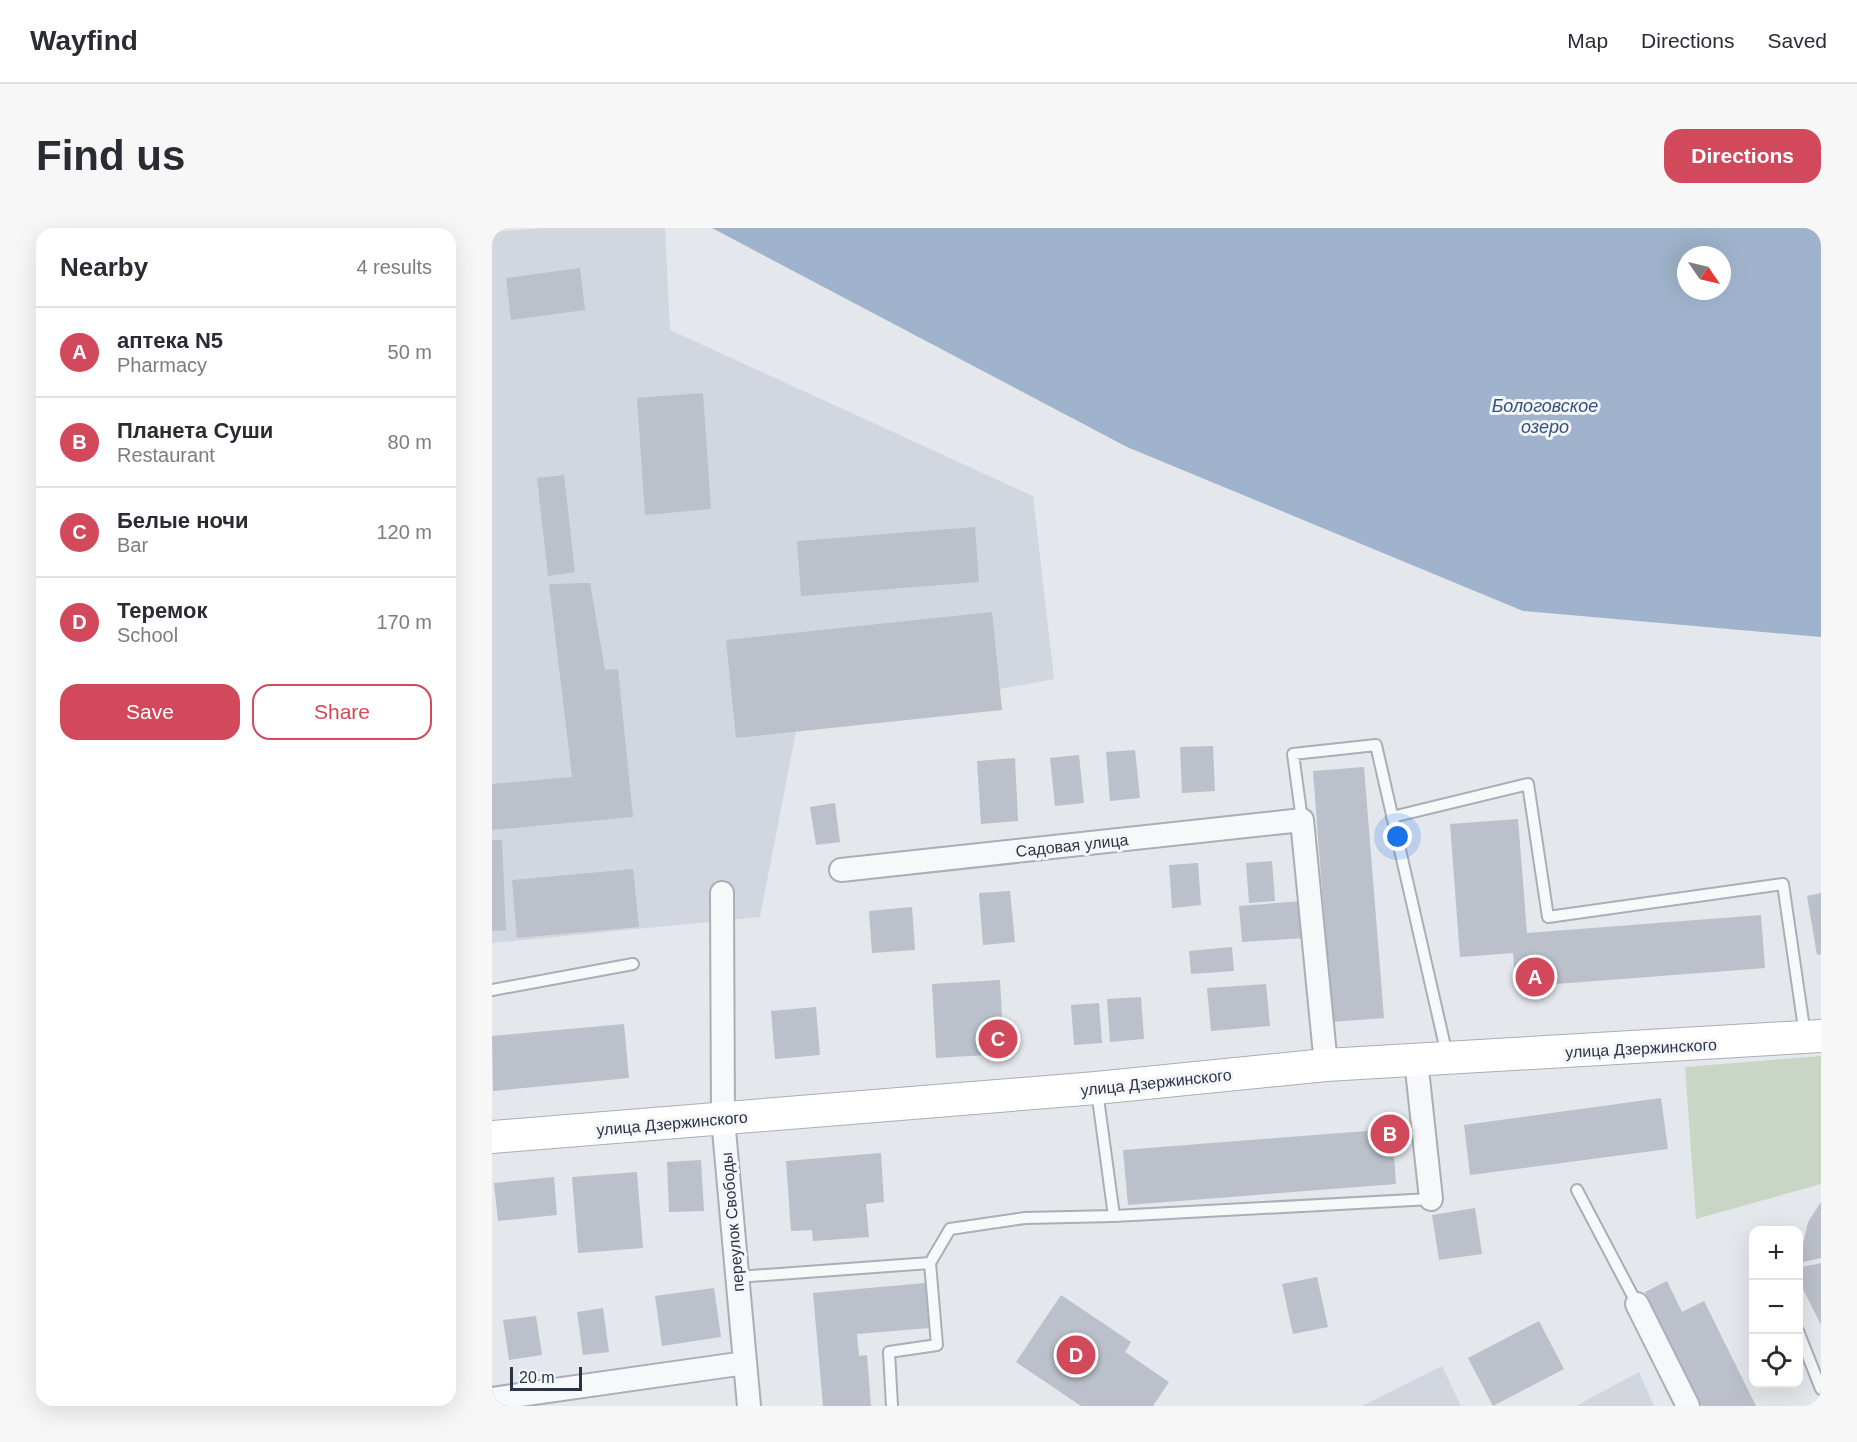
<!DOCTYPE html>
<meta charset="utf-8">
<style>
:root{--surface:#fff;--page:#f7f7f7;--text:#2b2b33;--muted:#7c7c81;--line:#e1e1e2;--accent:#d1495b}
body{margin:0;font-family:Helvetica,sans-serif;background:var(--page);color:var(--text)}
.controls{position:absolute;right:18px;bottom:18px;display:grid;overflow:hidden;border-radius:12px;box-shadow:0 6px 24px #0002}
.controls button{width:54px;height:54px;display:grid;place-items:center;padding:0;border:0;border-bottom:2px solid var(--line);background:var(--surface);color:var(--text);font:30px sans-serif}
.compass{position:absolute;left:1185px;top:18px;width:54px;height:54px;border-radius:50%;background:var(--surface);box-shadow:0 6px 24px #0002;rotate:124deg}
.scale{position:absolute;left:18px;bottom:15px;width:72px;box-sizing:border-box;padding-left:6px;border:3px solid #2b3445;border-top:0;font-size:16px;line-height:21px;white-space:nowrap;color:#2b3445;-webkit-text-stroke:4px #f4f6f9;paint-order:stroke}
.you{position:absolute;left:906px;top:609px;width:21px;height:21px;margin:-15px;border:4px solid #fff;border-radius:50%;background:#1a73e8;box-shadow:0 0 0 9px #1a73e833}
.badge{display:grid;place-items:center;width:39px;height:39px;border-radius:50%;background:var(--accent);color:#fff;font-size:20px;font-weight:700}
.pin{position:absolute;translate:-50% -50%;border:3px solid #fff;box-shadow:0 2px 6px #0006}
.list{margin:0;padding:0;list-style:none}
h2{display:flex;justify-content:space-between;align-items:center;height:78px;margin:0;padding:0 24px;font-size:26px}
h2 small{font-size:20px;font-weight:400;color:var(--muted)}
.list li{display:grid;grid-template-columns:39px 1fr auto;gap:18px;align-items:center;box-sizing:border-box;height:90px;padding:0 24px;border-top:2px solid var(--line)}
.list b{display:block;font-size:22px;white-space:nowrap}
.list p{margin:0;font-size:20px;white-space:nowrap;color:var(--muted)}
.list em{font-size:20px;font-style:normal;color:var(--muted)}
.actions{display:flex;gap:12px;padding:18px 24px}
.actions a{flex:1;padding:14px 0;border:2px solid var(--accent);border-radius:18px;text-align:center;font-size:21px;color:var(--accent)}
.actions .main{background:var(--accent);color:#fff}
.icon{flex:none;width:33px;height:33px;fill:none;stroke:currentColor;stroke-width:2;stroke-linecap:round;stroke-linejoin:round}
.map{position:relative;flex:none;width:1329px;height:1178px;overflow:hidden;border-radius:18px}
header{display:flex;align-items:center;gap:36px;box-sizing:border-box;height:84px;padding:0 30px;background:var(--surface);border-bottom:2px solid var(--line)}
header strong{font-size:28px}
nav{display:flex;gap:33px;margin-inline-start:auto;font-size:21px}
.intro{display:flex;align-items:center;justify-content:space-between;box-sizing:border-box;height:144px;padding:0 36px}
h1{margin:0;font-size:42px}
.button{padding:15px 27px;border-radius:18px;background:var(--accent);color:#fff;font-size:21px;font-weight:700}
main{display:flex;gap:36px;padding:0 36px}
aside{flex:1;background:var(--surface);border-radius:18px;box-shadow:0 6px 24px #0002}
.map>svg:first-child{display:block}
</style>
<header>
<strong>Wayfind</strong>
<nav><a>Map</a><a>Directions</a><a>Saved</a></nav>
</header>
<div class="intro"><h1>Find us</h1><a class="button">Directions</a></div>
<main>
<aside>
<h2>Nearby<small>4 results</small></h2>
<ul class="list">
<li><span class="badge">A</span><div><b>аптека N5</b><p>Pharmacy</p></div><em>50 m</em></li>
<li><span class="badge">B</span><div><b>Планета Суши</b><p>Restaurant</p></div><em>80 m</em></li>
<li><span class="badge">C</span><div><b>Белые ночи</b><p>Bar</p></div><em>120 m</em></li>
<li><span class="badge">D</span><div><b>Теремок</b><p>School</p></div><em>170 m</em></li>
</ul>
<div class="actions"><a class="main">Save</a><a>Share</a></div>
</aside>
<div class="map">
<svg width="1329" height="1178" viewBox="0 0 1329 1178">
<rect width="100%" height="100%" fill="#e4e7ec"/>
<path fill="#d2d6de" d="M 52,0 L 173,0 L 178,102 L 541,268 L 562,451 L 305,498 L 268,689 L 0,715 L 0,4 Z
M 950,1138 L 969,1178 L 870,1178 Z
M 1147,1144 L 1162,1178 L 1084,1178 Z"/>
<path fill="#c9d6c5" d="M 1329,828 L 1329,956 L 1204,991 L 1193,839 Z"/>
<path fill="#9fb4cc" fill-rule="evenodd" d="M 220,0 L 1329,0 L 1329,409 L 1031,383 L 635,219 ZM 1194,27 L 1230,27 L 1230,63 L 1194,63 Z"/>
<path fill="#bbc0ca" d="M 88,40 L 93,82 L 19,92 L 14,50 Z
M 211,165 L 219,281 L 153,287 L 145,170 Z
M 72,247 L 83,344 L 56,348 L 45,250 Z
M 483,299 L 487,354 L 309,368 L 305,313 Z
M 98,355 L 113,442 L 126,441 L 141,589 L 0,602 L 0,556 L 80,549 L 57,356 Z
M 500,384 L 510,482 L 244,510 L 234,412 Z
M 721,518 L 723,563 L 690,565 L 688,519 Z
M 643,522 L 648,570 L 618,573 L 614,524 Z
M 587,527 L 592,575 L 563,578 L 558,530 Z
M 523,530 L 526,593 L 489,596 L 485,533 Z
M 872,539 L 892,790 L 840,794 L 821,543 Z
M 343,575 L 348,614 L 324,617 L 318,579 Z
M 1026,591 L 1035,705 L 1269,687 L 1273,740 L 1024,759 L 1021,725 L 968,729 L 958,596 Z
M 0,612 L 10,612 L 14,702 L 0,703 Z
M 780,633 L 783,673 L 757,675 L 754,635 Z
M 706,635 L 709,677 L 680,680 L 677,637 Z
M 141,641 L 147,699 L 25,710 L 20,652 Z
M 518,663 L 523,714 L 491,717 L 487,665 Z
M 1329,665 L 1329,726 L 1325,727 L 1315,668 Z
M 810,673 L 813,710 L 750,714 L 747,678 Z
M 420,679 L 423,722 L 380,725 L 377,683 Z
M 740,719 L 742,743 L 699,746 L 697,723 Z
M 508,752 L 512,826 L 444,830 L 440,756 Z
M 774,756 L 778,798 L 719,803 L 715,760 Z
M 649,769 L 652,811 L 618,814 L 615,771 Z
M 607,775 L 610,815 L 582,817 L 579,777 Z
M 324,779 L 328,827 L 283,831 L 279,783 Z
M 132,796 L 137,850 L 1,863 L 0,808 Z
M 1169,870 L 1176,921 L 978,947 L 972,897 Z
M 900,901 L 904,956 L 636,977 L 631,922 Z
M 389,925 L 392,974 L 374,976 L 377,1009 L 321,1013 L 320,1002 L 299,1003 L 294,933 Z
M 209,932 L 212,983 L 177,984 L 175,934 Z
M 145,944 L 151,1020 L 86,1025 L 80,949 Z
M 62,949 L 65,987 L 6,993 L 2,955 Z
M 1329,974 L 1329,1030 L 1307,1035 L 1316,994 Z
M 983,980 L 990,1026 L 947,1032 L 940,987 Z
M 1329,1035 L 1329,1097 L 1306,1051 L 1306,1040 Z
M 825,1049 L 836,1099 L 801,1106 L 790,1056 Z
M 1175,1053 L 1190,1084 L 1212,1073 L 1264,1178 L 1210,1178 L 1153,1064 Z
M 433,1055 L 437,1100 L 365,1106 L 367,1128 L 375,1127 L 379,1178 L 331,1178 L 321,1065 Z
M 222,1060 L 229,1109 L 170,1118 L 163,1068 Z
M 569,1067 L 639,1114 L 633,1124 L 677,1154 L 661,1178 L 589,1178 L 524,1134 Z
M 111,1080 L 117,1124 L 91,1127 L 85,1084 Z
M 44,1088 L 50,1127 L 17,1132 L 11,1092 Z
M 1047,1093 L 1072,1141 L 1001,1178 L 976,1130 Z"/>
<g fill="none" stroke-linecap="round" stroke-linejoin="round">
<g stroke="#a9aeb7" stroke-width="14">
<path id="lane" d="M 900,589 L 1036,556 L 1056,689 L 1291,656 L 1313,807
M 810,592 L 801,526 L 884,517 L 955,827
M 0,762 L 141,736
M 605,863 L 622,988 L 939,971
M 1085,962 L 1145,1076
M 438,1035 L 458,1001 L 533,990 L 622,988
M 245,1049 L 438,1035 L 445,1117 L 397,1124 L 400,1178
M 1306,1103 L 1329,1161"/>
</g>
<g stroke="#a9aeb7" stroke-width="26">
<path id="street" d="M 349,642 L 810,592 L 834,837
M 230,665 L 231,891 L 257,1178
M 924,832 L 939,971
M 1145,1076 L 1196,1178
M 0,1171 L 253,1135"/>
</g>
<g stroke="#a9aeb7" stroke-width="34">
<path id="secondary" d="M 0,909 L 604,860 L 834,837 L 1329,808"/>
</g>
<use href="#lane" stroke="#f7f8fa" stroke-width="10"/>
<use href="#street" stroke="#f7f8fa" stroke-width="22"/>
<use href="#secondary" stroke="#fff" stroke-width="32"/>
</g>
<g text-anchor="middle" stroke-width="6" stroke-linejoin="round" paint-order="stroke">
<g font-size="16" fill="#2b3445" stroke="#f4f6f9">
<text transform="translate(580 617) rotate(-6)" y="6">Садовая улица</text>
<text transform="translate(1149 820) rotate(-3)" y="6">улица Дзержинского</text>
<text transform="translate(664 854) rotate(-6)" y="6">улица Дзержинского</text>
<text transform="translate(180 895) rotate(-5)" y="6">улица Дзержинского</text>
<text transform="translate(240 994) rotate(-95)" y="6">переулок Свободы</text>
</g>
<g font-size="18" font-style="italic" fill="#34527a" stroke="#f4f6f9">
<text x="1053" y="184">Бологовское<tspan x="1053" dy="21">озеро</tspan></text>
</g>
</g>
</svg>
<div class="controls">
<button>+</button>
<button>−</button>
<button><svg class="icon" aria-label="locate" viewBox="0 0 24 24"><circle cx="12" cy="12" r="6"/><path d="M12 2v4M12 18v4M2 12h4M18 12h4"/></svg></button>
</div>
<svg class="compass" viewBox="-18 -18 36 36"><path d="M0-13l5 13h-10z" fill="#e53935"/><path d="M0 13l5-13h-10z" fill="#7c7c81"/></svg>
<div class="scale">20 m</div>
<div class="you"></div>
<div class="pin badge" style="left:1043px;top:749px">A</div>
<div class="pin badge" style="left:898px;top:906px">B</div>
<div class="pin badge" style="left:506px;top:811px">C</div>
<div class="pin badge" style="left:584px;top:1127px">D</div>
</div>
</main>
